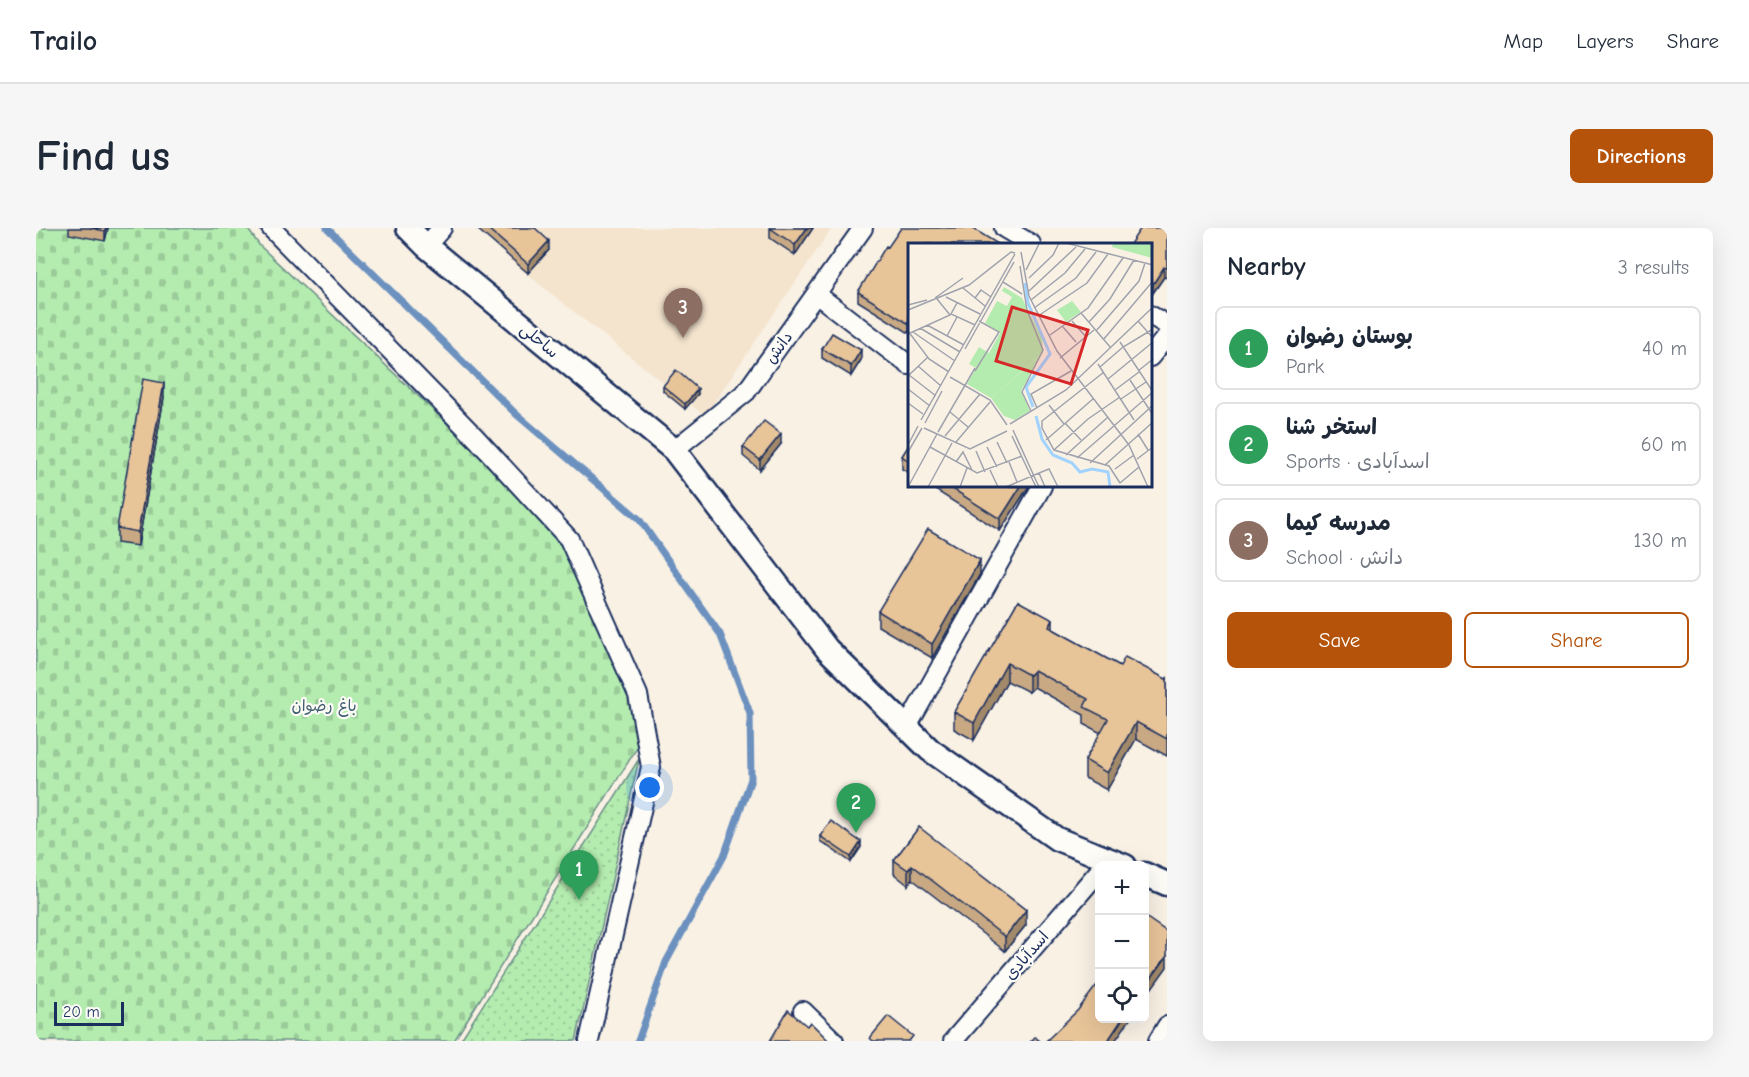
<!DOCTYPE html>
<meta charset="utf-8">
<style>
:root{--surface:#fff;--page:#f6f6f7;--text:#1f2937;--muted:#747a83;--line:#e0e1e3;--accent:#b45309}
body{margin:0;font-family:"Comic Neue","Playpen Sans Arabic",sans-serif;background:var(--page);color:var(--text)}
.controls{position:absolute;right:18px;bottom:18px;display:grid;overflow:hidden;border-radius:9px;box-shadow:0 6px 24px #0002}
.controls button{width:54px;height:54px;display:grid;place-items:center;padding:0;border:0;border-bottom:2px solid var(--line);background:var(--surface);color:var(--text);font:30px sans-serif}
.scale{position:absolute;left:18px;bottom:15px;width:70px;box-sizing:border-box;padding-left:6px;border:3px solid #1b2f5e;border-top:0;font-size:16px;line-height:21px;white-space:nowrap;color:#1b2f5e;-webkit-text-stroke:4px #fdfcf7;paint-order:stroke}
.you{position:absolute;left:614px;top:560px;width:21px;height:21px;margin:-15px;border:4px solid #fff;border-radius:50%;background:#1a73e8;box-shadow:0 0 0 9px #1a73e833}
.badge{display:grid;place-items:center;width:39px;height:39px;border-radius:50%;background:var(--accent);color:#fff;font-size:20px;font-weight:700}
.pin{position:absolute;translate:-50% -50px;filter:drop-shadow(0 2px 3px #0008)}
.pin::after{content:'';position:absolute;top:32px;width:21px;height:18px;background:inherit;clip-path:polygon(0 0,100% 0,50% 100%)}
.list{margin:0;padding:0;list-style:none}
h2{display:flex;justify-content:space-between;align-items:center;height:78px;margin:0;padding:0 24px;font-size:26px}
h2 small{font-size:20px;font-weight:400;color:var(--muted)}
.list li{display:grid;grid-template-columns:39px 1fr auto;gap:18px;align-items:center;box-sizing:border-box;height:84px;margin:0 12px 12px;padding:0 12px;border:2px solid var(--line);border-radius:9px}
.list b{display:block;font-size:22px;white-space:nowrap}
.list p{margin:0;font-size:20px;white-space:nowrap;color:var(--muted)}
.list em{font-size:20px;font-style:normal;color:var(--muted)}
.actions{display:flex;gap:12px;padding:18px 24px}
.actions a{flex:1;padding:14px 0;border:2px solid var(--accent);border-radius:9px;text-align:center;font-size:21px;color:var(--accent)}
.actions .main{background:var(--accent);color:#fff}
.icon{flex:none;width:33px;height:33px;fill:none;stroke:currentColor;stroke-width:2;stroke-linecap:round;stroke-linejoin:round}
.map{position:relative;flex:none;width:1131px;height:813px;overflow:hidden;border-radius:9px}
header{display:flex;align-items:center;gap:36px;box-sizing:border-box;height:84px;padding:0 30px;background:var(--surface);border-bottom:2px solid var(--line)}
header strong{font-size:28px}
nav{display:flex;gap:33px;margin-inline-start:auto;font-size:21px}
.intro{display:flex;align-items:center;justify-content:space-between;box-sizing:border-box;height:144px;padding:0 36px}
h1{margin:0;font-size:42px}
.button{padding:15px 27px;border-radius:9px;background:var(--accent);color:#fff;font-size:21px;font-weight:700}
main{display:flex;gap:36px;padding:0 36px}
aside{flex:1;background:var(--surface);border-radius:9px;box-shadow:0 6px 24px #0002}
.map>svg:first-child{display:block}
</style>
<header>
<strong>Trailo</strong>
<nav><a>Map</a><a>Layers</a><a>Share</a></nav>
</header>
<div class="intro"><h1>Find us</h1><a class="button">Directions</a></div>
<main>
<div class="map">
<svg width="1131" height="813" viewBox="0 0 1131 813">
<defs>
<pattern id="cemetery-stones" width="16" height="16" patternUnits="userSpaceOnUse" patternTransform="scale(1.5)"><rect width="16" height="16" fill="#b4ecaf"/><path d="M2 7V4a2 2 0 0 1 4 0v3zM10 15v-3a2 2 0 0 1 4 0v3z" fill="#9acb99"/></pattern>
<pattern id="park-dots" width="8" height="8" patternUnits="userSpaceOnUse" patternTransform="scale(1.5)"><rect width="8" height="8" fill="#b4ecaf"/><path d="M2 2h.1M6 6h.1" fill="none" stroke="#9acb99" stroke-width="1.8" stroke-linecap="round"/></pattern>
</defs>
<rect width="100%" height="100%" fill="#f9f1e4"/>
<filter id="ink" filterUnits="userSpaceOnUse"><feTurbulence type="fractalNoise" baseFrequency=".0167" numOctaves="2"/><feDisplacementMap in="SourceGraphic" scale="12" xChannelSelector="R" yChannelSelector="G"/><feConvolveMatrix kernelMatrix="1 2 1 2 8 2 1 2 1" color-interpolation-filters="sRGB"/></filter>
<g filter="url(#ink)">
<path fill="#f4e4ce" d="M 502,0 L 796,0 L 669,188 L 473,32 Z"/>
<path fill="url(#cemetery-stones)" stroke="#688e86" stroke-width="1.5" d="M 0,0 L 211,0 L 224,18 L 533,311 L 609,507 L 418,813 L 0,813 Z"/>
<path fill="url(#park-dots)" stroke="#688e86" stroke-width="1.5" d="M 603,531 L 540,813 L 424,813 Z"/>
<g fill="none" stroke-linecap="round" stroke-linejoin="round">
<path stroke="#6c91bf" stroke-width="7" d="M 291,0 L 480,186 L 603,291 L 684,406 L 714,485 L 715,551 L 688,628 L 630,734 L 602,813"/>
<g stroke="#1b2f5e" stroke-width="22">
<path id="minor" d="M 235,0 L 440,210 L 533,311 L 602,467 L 615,539 L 553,813
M 968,0 L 995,16
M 390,18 L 406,0
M 780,66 L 873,137
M 1114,87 L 1131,97
M 1114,129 L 1131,108
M 638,222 L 710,164 L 827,0
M 871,499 L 1006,258
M 767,783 L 798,813
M 917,813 L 1064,642
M 1122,813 L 1131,798"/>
</g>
<g stroke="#1b2f5e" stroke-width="27">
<path id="tertiary" d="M 372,0 L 390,18 L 638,222 L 791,421 L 894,522 L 1021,611 L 1089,638
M 1108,646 L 1131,656"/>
</g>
<use href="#minor" stroke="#fdfcf7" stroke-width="18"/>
<use href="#tertiary" stroke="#fdfcf7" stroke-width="22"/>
</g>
<path fill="#c8a984" stroke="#1b2f5e" stroke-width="1.5" d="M 33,0 L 72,0 L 69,13 L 33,6 Z
M 440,0 L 499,0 L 513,22 L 492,45 Z
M 734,0 L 777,0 L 759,27 L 734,10 Z
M 1131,0 L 1131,50 L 1128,49 L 1117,65 L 1114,63 L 1114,16 Z
M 873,16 L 873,105 L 822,73 L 822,64 L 852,19 Z
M 786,121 L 825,132 L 815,148 L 786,130 Z
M 627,158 L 662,166 L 649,181 L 627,163 Z
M 128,169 L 102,318 L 81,315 L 81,300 Z
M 745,216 L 724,242 L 707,228 L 707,219 Z
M 873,217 L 873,245 L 866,241 L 866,228 Z
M 893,258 L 993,258 L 964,303 Z
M 944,346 L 896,430 L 842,398 L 842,383 Z
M 982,373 L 1017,401 L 1084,438 L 1130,451 L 1131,450 L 1131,528 L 1100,511 L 1071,562 L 1049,550 L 1049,532 L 1065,505 L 1048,496 L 1048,487 L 998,459 L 993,464 L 971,453 L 938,512 L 918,501 L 918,484 Z
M 883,599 L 990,697 L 969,723 L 876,651 L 872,657 L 858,646 L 858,632 Z
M 784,608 L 825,619 L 815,634 L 784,613 Z"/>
<path fill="#a2896b" stroke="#1b2f5e" stroke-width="1.5" d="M 70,0 L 72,0 L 69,13 L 69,3 Z
M 771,0 L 777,0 L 759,27 L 759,17 Z
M 513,13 L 513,22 L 492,45 L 492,36 Z
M 1128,39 L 1128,49 L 1117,65 L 1117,56 Z
M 825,122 L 825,132 L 815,148 L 815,138 Z
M 128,155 L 128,169 L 102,318 L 102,304 Z
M 662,161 L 662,166 L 649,181 L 649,176 Z
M 745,206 L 745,216 L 724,242 L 724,232 Z
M 985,258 L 993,258 L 964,303 L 964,291 Z
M 944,332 L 944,346 L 896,430 L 896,416 Z
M 1017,392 L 1017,409 L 1013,399 Z
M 971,435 L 971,453 L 938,512 L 938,495 Z
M 998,442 L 998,459 L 993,464 L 993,447 Z
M 1100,494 L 1100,511 L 1071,562 L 1071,545 Z
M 825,614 L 825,619 L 815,634 L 815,629 Z
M 876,637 L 876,651 L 872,657 L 872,642 Z
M 990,682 L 990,697 L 969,723 L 969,709 Z
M 1131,728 L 1131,739 L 1108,771 L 1108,760 Z
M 1087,790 L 1095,790 L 1079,813 L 1073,813 L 1073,811 Z"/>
<path fill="#e8c499" stroke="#1b2f5e" stroke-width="1.5" d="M 54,0 L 70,0 L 69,3 Z
M 451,0 L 499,0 L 513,13 L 492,36 Z
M 734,0 L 771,0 L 759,17 Z
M 865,0 L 936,0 L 962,16 L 873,16 L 873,96 L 822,64 L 850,18 L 852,19 Z
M 1105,0 L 1131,0 L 1131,41 L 1128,39 L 1117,56 L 1114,54 L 1114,16 L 1094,16 Z
M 796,105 L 825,122 L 815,138 L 786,121 Z
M 640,142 L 662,161 L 649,176 L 627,158 Z
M 107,151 L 128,155 L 102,304 L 81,300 Z
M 728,193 L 745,206 L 724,232 L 707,219 Z
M 873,217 L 873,233 L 866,228 Z
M 912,258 L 985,258 L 964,291 Z
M 892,301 L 944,332 L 896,416 L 842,383 Z
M 982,373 L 1017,392 L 1013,399 L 1084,438 L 1089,429 L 1130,451 L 1131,450 L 1131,511 L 1100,494 L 1071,545 L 1049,532 L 1072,491 L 1048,479 L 1052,471 L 998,442 L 993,447 L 971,435 L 938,495 L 918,484 Z
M 795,593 L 825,614 L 815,629 L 784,608 Z
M 883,599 L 990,682 L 969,709 L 876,637 L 872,642 L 858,632 Z
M 1111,690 L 1131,704 L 1131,728 L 1108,760 L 1108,694 Z
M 1064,753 L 1064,790 L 1087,790 L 1073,811 L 1075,813 L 1010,813 L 1042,782 Z
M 752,782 L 771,798 L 774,794 L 793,813 L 734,813 Z
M 852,788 L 877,808 L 873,813 L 837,813 L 834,810 Z
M 999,809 L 1004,813 L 995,813 Z"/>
</g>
<g text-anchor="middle" stroke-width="4.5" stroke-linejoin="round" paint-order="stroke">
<g font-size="16" fill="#1b2f5e" stroke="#fdfcf7">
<text transform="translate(504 112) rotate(40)" y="6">ساحلی</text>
<text transform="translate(742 119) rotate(-54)" y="6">دانش</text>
<text transform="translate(990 727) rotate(-49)" y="6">اسدآبادی</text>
</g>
<g font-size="16" fill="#415e72" stroke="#fdfcf7">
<text x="288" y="483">باغ رضوان</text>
</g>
</g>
<g transform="translate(872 15)">
<rect width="244" height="244" fill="#f9f1e4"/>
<path d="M 96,44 L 114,55 L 134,95 L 135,110 L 83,155 L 59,141 L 68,125 L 61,121 L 71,104 L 81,110 L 92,90 L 77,80 L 89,58 L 99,63 L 104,54 L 94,48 Z" fill="#b4ecaf"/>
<path d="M 205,0 L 244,0 L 244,15 L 204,4 ZM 134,111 L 113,148 L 122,168 L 107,177 L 96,173 L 83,155 Z" fill="#b4ecaf"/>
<path d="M 164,58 L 173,69 L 158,79 L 149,67 Z" fill="#b4ecaf"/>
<path fill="none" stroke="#a2d3ff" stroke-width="3" d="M 117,40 L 120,60 L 142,111 L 118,144 L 125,164M 128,173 L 134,196 L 145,212 L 164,220 L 172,229 L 184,226 L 200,229 L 202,244"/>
<path fill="none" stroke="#a0a3ae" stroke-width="1.5" d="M 158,0 L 245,22M 113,9 L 121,53 L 149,108 L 221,202 L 240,244M 112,23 L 119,67 L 135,107 L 114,149 L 123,168M 118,27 L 131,1M 121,35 L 145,12 L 151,0M 95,39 L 114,51M 55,45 L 77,63M 121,48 L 168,4M 38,54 L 72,71M 27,55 L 55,35M 67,55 L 73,47 L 83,54M 123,57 L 157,30 L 177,6M 49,60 L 43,71 L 67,82M 0,62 L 19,57M 126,65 L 168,35 L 188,9M 0,67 L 61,42 L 103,9 L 107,10M 173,70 L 203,105M 130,73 L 179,40 L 200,11M 164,78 L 178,94M 230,78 L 245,95M 181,79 L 202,56 L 226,17M 19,82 L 56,102M 155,84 L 168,99M 12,85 L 52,109M 0,88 L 21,116 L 41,129M 188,88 L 231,38 L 237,20M 5,89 L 47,118M 0,91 L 42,72 L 29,56M 142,92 L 180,65 L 215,15M 39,93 L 49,74M 195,97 L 245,38M 212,99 L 245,149M 57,106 L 106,19M 152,115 L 186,87M 190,121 L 226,177M 10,123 L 33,143M 192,124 L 215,104 L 245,86M 67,128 L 91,89 L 71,78M 230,128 L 245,116M 196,129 L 134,178 L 134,185 L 146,207 L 201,223 L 212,240M 1,132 L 28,153M 1,132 L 20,114M 42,134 L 82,157 L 99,182M 200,136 L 245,99M 222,137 L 245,172M 0,146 L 22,163M 207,147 L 231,129M 213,156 L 238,139M 0,160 L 15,171M 141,162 L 156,181M 129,165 L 123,151 L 163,128M 42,169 L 60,184M 13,177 L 107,11M 17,180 L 34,148M 157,180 L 173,197M 102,181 L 158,147 L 245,64M 16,185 L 62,206 L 99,188M 105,187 L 131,244M 30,189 L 67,125M 230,191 L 240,207M 37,193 L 72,151M 104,193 L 128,244M 138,197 L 186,155M 48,199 L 82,159M 89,199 L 99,220M 0,202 L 10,183M 22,204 L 69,230 L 114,213M 79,204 L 89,224M 146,207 L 180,176 L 212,154M 68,208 L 77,229M 0,209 L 14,185M 158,212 L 200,174M 169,215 L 245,149M 229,216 L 245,204M 48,219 L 55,209 L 64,227M 101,219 L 109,239M 182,220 L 245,162M 197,222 L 245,179M 207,226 L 226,212M 82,227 L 90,244M 131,230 L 141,226 L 150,244M 212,240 L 231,224M 0,244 L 29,191M 20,244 L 44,200M 52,244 L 59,225M 98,244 L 131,230 L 137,244"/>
<path fill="#d62828" fill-opacity="0.15" stroke="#d62828" stroke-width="3" d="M 104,64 L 180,87 L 163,141 L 88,118 Z"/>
<rect width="244" height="244" fill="none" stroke="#1b2f5e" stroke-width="3"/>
</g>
</svg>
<div class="controls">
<button>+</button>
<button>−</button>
<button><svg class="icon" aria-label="locate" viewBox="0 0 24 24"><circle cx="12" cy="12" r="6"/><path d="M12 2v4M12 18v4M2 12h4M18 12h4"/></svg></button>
</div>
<div class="scale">20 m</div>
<div class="you"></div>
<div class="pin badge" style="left:543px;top:672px;background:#2e9e5b">1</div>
<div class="pin badge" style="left:820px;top:605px;background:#2e9e5b">2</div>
<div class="pin badge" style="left:647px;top:110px;background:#8d6e63">3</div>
</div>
<aside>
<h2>Nearby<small>3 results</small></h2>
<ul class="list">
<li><span class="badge" style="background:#2e9e5b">1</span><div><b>بوستان رضوان</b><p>Park</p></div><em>40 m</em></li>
<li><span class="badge" style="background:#2e9e5b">2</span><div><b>استخر شنا</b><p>Sports · اسدآبادی</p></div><em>60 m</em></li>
<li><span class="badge" style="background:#8d6e63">3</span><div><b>مدرسه کیما</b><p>School · دانش</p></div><em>130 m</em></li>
</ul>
<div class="actions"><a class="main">Save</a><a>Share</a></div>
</aside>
</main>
